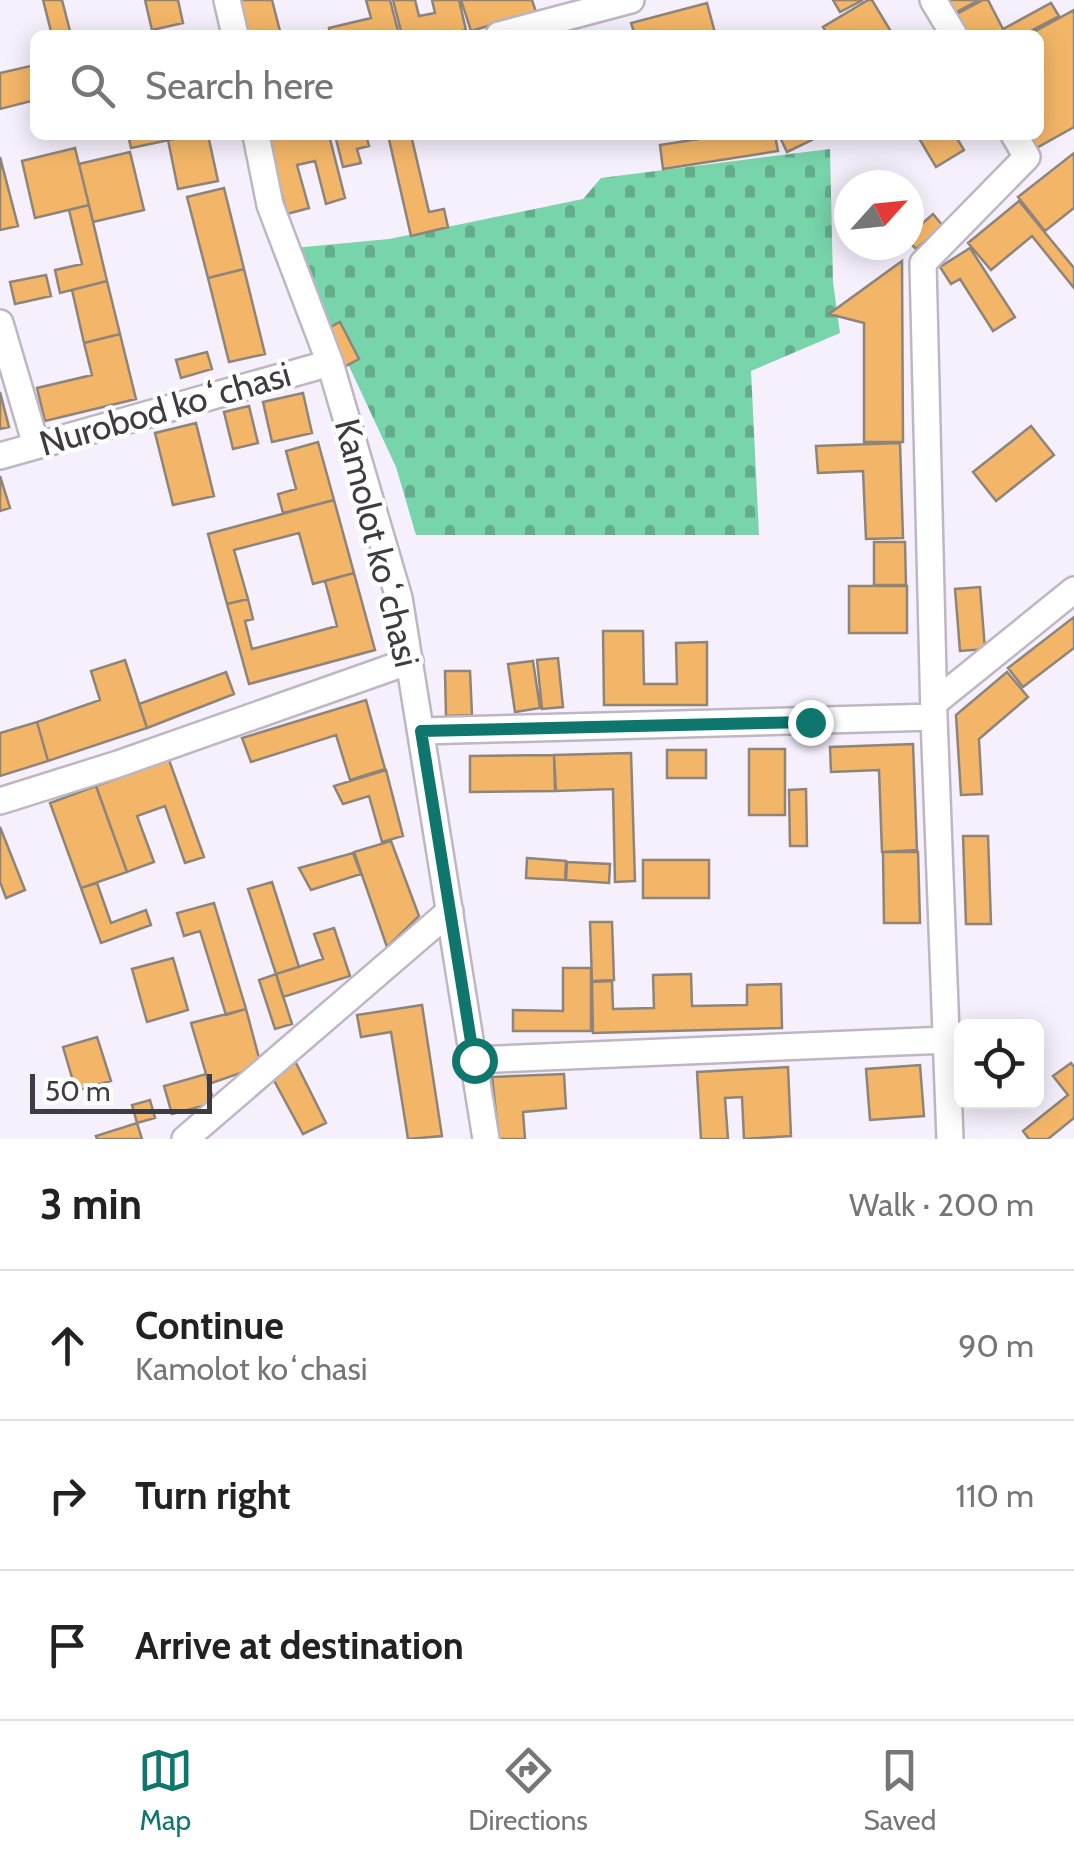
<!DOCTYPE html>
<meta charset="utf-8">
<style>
:root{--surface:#fff;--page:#f6f6f6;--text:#222;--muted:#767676;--line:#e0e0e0;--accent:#0f766e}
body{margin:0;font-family:Cabin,sans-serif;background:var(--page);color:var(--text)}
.controls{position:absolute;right:30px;bottom:30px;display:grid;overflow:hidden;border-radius:15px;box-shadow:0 5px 25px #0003}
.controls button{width:90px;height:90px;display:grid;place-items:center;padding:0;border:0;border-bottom:2px solid var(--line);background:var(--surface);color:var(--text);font:50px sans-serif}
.compass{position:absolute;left:834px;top:170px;width:90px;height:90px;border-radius:50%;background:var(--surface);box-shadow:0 5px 25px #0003;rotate:63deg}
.scale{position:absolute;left:30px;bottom:25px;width:182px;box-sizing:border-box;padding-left:10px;border:5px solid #3e3c41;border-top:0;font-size:28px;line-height:35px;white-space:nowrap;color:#3e3c41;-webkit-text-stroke:8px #fff;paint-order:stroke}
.stop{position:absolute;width:30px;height:30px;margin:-22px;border:8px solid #0f766e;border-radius:50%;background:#fff}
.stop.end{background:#0f766e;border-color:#fff;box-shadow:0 2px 10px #0008}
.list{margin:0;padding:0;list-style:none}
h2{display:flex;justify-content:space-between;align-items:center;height:130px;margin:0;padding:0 40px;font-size:42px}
h2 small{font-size:32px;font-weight:400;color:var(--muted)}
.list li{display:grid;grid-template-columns:65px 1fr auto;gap:30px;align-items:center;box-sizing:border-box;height:150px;padding:0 40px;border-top:2px solid var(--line)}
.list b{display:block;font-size:38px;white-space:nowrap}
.list p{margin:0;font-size:32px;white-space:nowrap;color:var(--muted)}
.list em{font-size:32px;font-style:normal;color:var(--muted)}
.icon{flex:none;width:55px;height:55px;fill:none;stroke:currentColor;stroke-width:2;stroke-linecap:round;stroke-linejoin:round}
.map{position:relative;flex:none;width:1074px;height:1139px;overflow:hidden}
.search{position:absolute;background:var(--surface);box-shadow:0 5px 25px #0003;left:30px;right:30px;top:30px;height:110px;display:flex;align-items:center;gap:25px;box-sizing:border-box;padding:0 35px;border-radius:15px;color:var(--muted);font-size:38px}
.sheet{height:580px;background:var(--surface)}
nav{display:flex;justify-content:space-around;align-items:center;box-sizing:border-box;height:140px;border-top:2px solid var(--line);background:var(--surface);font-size:28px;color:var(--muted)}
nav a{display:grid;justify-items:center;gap:5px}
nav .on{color:var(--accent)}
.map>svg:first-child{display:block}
</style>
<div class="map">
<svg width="1074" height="1139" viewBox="0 0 1074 1139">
<defs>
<pattern id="cemetery-stones" width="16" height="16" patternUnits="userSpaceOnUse" patternTransform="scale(2.5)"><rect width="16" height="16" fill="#78d4aa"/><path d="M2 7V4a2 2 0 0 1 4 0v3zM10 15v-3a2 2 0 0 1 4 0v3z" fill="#64ad8c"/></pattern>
</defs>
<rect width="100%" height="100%" fill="#f6effc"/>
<path fill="url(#cemetery-stones)" d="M 830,149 L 833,282 L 840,333 L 751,371 L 759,535 L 416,535 L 396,467 L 294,248 L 389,239 L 583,199 L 601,178 Z"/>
<path fill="#f3b668" stroke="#8e847a" stroke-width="2.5" d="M 43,0 L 62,0 L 71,35 L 52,35 Z
M 145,0 L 178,0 L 183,23 L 152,30 Z
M 240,0 L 272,0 L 281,35 L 248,35 Z
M 366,0 L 390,0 L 399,35 L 330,35 L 329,28 L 371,18 Z
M 393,0 L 415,0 L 419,16 L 435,13 L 432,0 L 459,0 L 466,30 L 447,35 L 402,35 Z
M 461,0 L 532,0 L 536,12 L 471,31 Z
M 833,0 L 863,0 L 840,12 Z
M 868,0 L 872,0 L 893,35 L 828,35 L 823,27 Z
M 942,0 L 979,0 L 951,15 Z
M 983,0 L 988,0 L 1003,29 L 1051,3 L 1059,16 L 1023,35 L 963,35 L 953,16 Z
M 707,3 L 715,33 L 635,35 L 631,23 Z
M 1074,10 L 1074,127 L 1031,151 L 1022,135 L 1039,135 L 1039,35 L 1028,35 Z
M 35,65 L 35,100 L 0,109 L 0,73 Z
M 128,135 L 193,135 L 131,148 Z
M 193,135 L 208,135 L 218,181 L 178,189 L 168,140 Z
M 266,135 L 329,135 L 345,198 L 326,204 L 315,161 L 297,165 L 309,208 L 287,214 Z
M 335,135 L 366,135 L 369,146 L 357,149 L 361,163 L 343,167 Z
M 388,135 L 411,135 L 429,212 L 444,209 L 448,227 L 411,236 Z
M 724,135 L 775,135 L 778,151 L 663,169 L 660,145 Z
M 779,135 L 809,135 L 812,140 L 787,152 Z
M 917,135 L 955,135 L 964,150 L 936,167 Z
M 75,148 L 89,205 L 35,218 L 22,161 Z
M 130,152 L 144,210 L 93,222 L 79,164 Z
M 1074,153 L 1074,208 L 1045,231 L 1018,197 Z
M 0,157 L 18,226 L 0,230 Z
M 224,188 L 244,269 L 208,278 L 187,197 Z
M 1019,201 L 1074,268 L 1074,288 L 1032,236 L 991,270 L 968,243 Z
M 89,205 L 107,281 L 60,293 L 55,270 L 82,264 L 69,210 Z
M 933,214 L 943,226 L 916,249 L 909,242 L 909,235 Z
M 970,248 L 1015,317 L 993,331 L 960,279 L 951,284 L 940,267 Z
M 902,261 L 903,442 L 864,442 L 864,323 L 829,314 Z
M 244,269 L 265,354 L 229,362 L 208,278 Z
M 46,275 L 51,296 L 15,304 L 10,282 Z
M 107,281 L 120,334 L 84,343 L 72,290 Z
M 340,322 L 359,359 L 344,367 L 325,330 Z
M 120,334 L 136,399 L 45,421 L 37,388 L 92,375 L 84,343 Z
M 207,352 L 212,369 L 181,378 L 176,360 Z
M 0,392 L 9,427 L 0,429 Z
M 303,393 L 312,433 L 272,442 L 263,402 Z
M 249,406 L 258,443 L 233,449 L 224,412 Z
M 196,423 L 214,496 L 173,505 L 155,433 Z
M 1031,426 L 1054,455 L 996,501 L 973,472 Z
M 318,442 L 334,500 L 283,513 L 278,494 L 296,489 L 286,451 Z
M 900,443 L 903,538 L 866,539 L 863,471 L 818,473 L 816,446 Z
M 0,476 L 10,508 L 0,511 Z
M 334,500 L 354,573 L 313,584 L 299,533 L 234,550 L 248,599 L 227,604 L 208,534 Z
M 874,542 L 905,542 L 906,585 L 874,585 Z
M 354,573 L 375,650 L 249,684 L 227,604 L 248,599 L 253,619 L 245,621 L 252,649 L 337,626 L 325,581 Z
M 849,586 L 907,586 L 907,633 L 849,633 Z
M 980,587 L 985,649 L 960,651 L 955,589 Z
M 1074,617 L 1074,648 L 1023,687 L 1008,668 Z
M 603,631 L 643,631 L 644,684 L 677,684 L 676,643 L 707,642 L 707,705 L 604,705 Z
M 558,658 L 563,707 L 542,709 L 537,660 Z
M 125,660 L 147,728 L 48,761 L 37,722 L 100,700 L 91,671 Z
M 533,661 L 540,708 L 515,712 L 508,664 Z
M 445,671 L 470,671 L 472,715 L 446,716 Z
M 226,672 L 234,694 L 147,728 L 139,704 Z
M 1007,672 L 1028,697 L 979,739 L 982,794 L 961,795 L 956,715 Z
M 366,700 L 385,769 L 350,780 L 336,735 L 251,762 L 242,738 Z
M 37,722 L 48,761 L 0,776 L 0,733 Z
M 913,744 L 917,850 L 882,852 L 879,770 L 831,772 L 830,747 Z
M 749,749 L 785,749 L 785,815 L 749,815 Z
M 667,750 L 706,750 L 706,778 L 667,778 Z
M 631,753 L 635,881 L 615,882 L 613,789 L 556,791 L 554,755 Z
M 554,755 L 555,791 L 470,792 L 470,756 Z
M 169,760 L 204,857 L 185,863 L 165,806 L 137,816 L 154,862 L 127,872 L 96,786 Z
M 386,770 L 403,836 L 382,842 L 369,796 L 343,804 L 334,786 Z
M 96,786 L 127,872 L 81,888 L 50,803 Z
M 806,789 L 807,846 L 790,846 L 789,790 Z
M 0,827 L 25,890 L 6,898 L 0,882 Z
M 963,836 L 988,836 L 991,924 L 966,924 Z
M 391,841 L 419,916 L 387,947 L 354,852 Z
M 883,852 L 918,852 L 920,923 L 884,923 Z
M 353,853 L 361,874 L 311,890 L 299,868 Z
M 527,858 L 566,861 L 565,880 L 526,878 Z
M 643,860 L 709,860 L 709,898 L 643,898 Z
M 567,862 L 610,864 L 609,883 L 566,880 Z
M 272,882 L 299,967 L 276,974 L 248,889 Z
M 97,883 L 111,923 L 146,910 L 151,925 L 101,943 L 81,888 Z
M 214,903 L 246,1009 L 226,1015 L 200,931 L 184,936 L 177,913 Z
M 590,922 L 612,922 L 614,980 L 592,981 Z
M 334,928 L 350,976 L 283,997 L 276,974 L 323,959 L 314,934 Z
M 173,958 L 188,1010 L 147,1022 L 132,969 Z
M 563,968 L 591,968 L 591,1031 L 513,1031 L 513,1010 L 563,1011 Z
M 276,974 L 292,1024 L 275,1029 L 259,980 Z
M 691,974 L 692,1006 L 747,1005 L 747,985 L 781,984 L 782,1028 L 593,1033 L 592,982 L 612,981 L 613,1009 L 654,1008 L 653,975 Z
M 422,1005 L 442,1136 L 408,1139 L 391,1032 L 361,1037 L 357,1015 Z
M 246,1009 L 259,1058 L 249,1070 L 209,1084 L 191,1023 Z
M 97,1037 L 111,1081 L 76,1091 L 63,1047 Z
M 294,1059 L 326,1123 L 303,1134 L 271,1075 Z
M 1071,1063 L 1074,1067 L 1074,1118 L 1048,1139 L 1029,1139 L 1023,1131 L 1068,1095 L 1053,1076 Z
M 920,1065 L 924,1116 L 870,1120 L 866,1069 Z
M 788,1067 L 791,1136 L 744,1139 L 742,1097 L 725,1098 L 728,1139 L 701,1139 L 697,1072 Z
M 206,1074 L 214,1103 L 172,1114 L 164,1086 Z
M 564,1074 L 566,1108 L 523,1112 L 525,1139 L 499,1139 L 492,1077 Z
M 150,1100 L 155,1118 L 137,1123 L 132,1105 Z
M 137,1123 L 142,1139 L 97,1139 L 96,1136 Z"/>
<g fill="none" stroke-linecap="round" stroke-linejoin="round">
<g stroke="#beb7c3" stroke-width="30">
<path id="minor" d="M 227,0 L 235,35
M 933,0 L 954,35
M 499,35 L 631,0
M 256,135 L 270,205 L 330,363 L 399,598 L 486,1139
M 0,323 L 36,445
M 0,456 L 330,363
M 934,703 L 1074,590
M 421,731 L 934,717
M 0,801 L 118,764 L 410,661
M 473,1060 L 946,1040
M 185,1139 L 450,911
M 950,1139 L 934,717 L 923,263 L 1027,157 L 1014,135"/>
</g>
<use href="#minor" stroke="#fff" stroke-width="25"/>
</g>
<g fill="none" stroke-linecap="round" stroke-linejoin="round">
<path stroke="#0f766e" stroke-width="12" d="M 474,1060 L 421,731 L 810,722"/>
</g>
<g text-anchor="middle" stroke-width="9" stroke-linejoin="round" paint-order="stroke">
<g font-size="35" fill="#3e3c41" stroke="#fff">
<text transform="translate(165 409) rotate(-16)" y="12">Nurobod koʻchasi</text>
<text transform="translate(377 543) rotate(76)" y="12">Kamolot koʻchasi</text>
</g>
</g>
</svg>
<div class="controls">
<button><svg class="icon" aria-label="locate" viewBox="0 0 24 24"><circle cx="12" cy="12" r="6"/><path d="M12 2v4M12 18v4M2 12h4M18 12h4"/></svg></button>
</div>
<svg class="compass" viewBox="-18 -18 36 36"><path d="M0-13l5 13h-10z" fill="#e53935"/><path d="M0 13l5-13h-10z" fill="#767676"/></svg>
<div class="scale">50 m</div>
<div class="stop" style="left:474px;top:1060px"></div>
<div class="stop end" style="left:810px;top:722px"></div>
<div class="search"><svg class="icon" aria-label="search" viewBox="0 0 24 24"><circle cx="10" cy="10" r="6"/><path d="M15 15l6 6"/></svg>Search here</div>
</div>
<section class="sheet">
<h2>3 min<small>Walk · 200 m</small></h2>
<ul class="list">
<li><svg class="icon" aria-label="ahead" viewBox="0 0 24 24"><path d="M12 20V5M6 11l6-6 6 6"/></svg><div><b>Continue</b><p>Kamolot koʻchasi</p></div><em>90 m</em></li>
<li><svg class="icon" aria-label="right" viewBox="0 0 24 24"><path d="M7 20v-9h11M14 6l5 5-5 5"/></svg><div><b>Turn right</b></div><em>110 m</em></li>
<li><svg class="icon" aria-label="arrive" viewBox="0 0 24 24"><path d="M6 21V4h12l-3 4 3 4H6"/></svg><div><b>Arrive at destination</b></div></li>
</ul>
</section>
<nav>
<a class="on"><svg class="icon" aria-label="map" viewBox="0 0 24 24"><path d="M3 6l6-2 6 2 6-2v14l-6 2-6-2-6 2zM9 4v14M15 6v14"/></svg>Map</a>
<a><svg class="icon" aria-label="directions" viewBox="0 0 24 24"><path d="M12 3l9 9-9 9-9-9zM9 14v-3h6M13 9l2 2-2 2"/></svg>Directions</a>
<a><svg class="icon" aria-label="saved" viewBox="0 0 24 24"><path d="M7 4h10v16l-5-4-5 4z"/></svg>Saved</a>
</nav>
